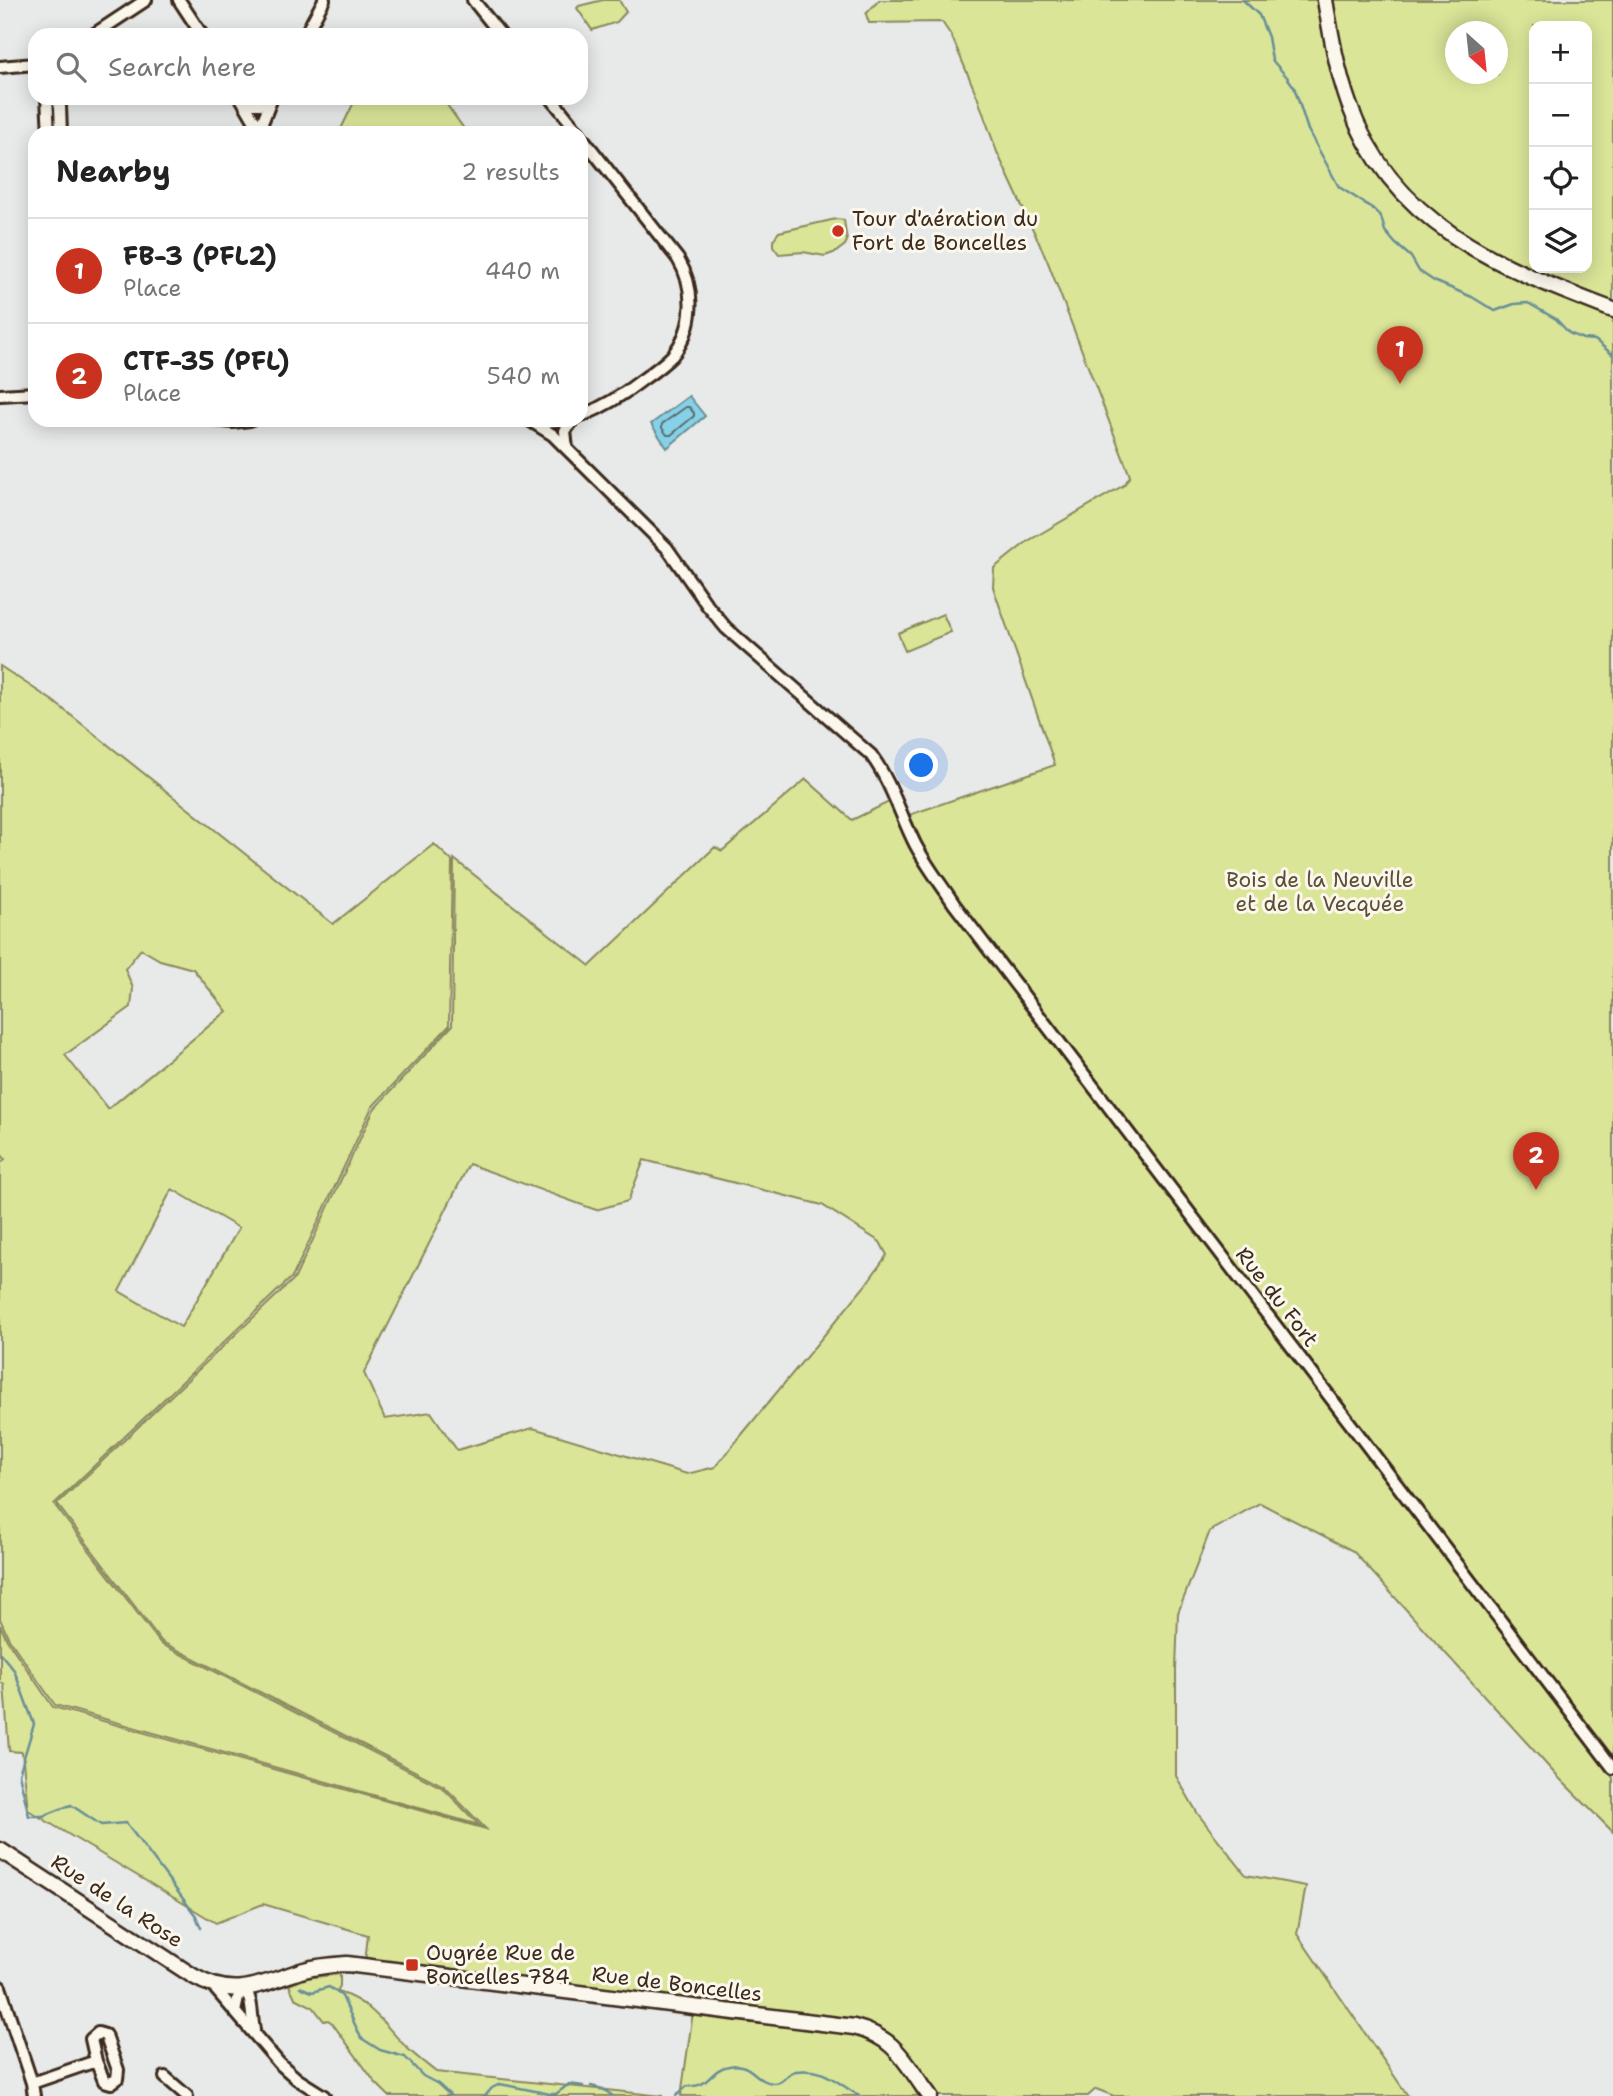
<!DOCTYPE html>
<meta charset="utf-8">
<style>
:root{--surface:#fff;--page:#f2f2f2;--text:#222;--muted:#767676;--line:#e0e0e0;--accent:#c8321e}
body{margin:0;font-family:"Shantell Sans",sans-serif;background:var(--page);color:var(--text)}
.controls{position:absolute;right:21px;top:21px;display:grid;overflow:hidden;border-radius:14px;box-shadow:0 4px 18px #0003}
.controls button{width:63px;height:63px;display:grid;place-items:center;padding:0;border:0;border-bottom:2px solid var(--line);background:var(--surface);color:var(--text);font:35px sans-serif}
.compass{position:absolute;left:1445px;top:21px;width:63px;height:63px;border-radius:50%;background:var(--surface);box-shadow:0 4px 18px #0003;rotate:153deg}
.you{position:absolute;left:922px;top:766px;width:24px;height:24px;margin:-18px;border:5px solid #fff;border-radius:50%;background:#1a73e8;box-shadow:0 0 0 10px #1a73e833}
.badge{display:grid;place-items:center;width:46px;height:46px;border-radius:50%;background:var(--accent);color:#fff;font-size:23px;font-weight:700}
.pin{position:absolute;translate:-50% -58px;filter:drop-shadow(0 2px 4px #0008)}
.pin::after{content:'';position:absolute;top:37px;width:24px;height:21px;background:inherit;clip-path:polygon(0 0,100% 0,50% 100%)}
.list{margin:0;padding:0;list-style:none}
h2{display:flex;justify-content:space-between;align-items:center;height:91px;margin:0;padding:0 28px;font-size:30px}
h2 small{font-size:23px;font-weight:400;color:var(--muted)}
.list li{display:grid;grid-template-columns:46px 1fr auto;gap:21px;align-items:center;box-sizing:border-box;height:105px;padding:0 28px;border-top:2px solid var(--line)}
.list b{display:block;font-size:26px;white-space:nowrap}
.list p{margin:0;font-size:23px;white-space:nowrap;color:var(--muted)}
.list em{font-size:23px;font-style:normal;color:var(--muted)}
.icon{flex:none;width:38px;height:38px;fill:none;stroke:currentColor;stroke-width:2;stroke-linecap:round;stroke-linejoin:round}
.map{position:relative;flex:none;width:1613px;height:2096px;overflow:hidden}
.search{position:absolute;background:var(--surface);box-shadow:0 4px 18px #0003;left:28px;top:28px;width:560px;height:77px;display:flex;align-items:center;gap:18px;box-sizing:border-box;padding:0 24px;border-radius:21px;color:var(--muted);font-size:26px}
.panel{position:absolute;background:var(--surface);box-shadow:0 4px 18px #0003;left:28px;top:126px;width:560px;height:301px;border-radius:21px}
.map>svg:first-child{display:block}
</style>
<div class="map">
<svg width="1613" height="2096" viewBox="0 0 1613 2096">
<rect width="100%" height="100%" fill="#e8e9e9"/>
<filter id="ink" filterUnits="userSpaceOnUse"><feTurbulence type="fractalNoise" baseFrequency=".0143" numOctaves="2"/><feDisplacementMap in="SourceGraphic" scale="14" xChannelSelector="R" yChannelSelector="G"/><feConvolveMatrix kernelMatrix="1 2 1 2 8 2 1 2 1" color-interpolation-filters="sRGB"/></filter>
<g filter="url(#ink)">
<path fill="#dae598" stroke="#8a885b" stroke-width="2" fill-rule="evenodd" d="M 603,0 L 619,0 L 626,12 L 617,22 L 592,30 L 577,8 L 579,6 Z
M 879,0 L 1613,0 L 1613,1760 L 945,885 L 931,863 L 906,816 L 1055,765 L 993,587 L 994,568 L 1028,541 L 1124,485 L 1130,476 L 1047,260 L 997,152 L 977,96 L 952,37 L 942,22 L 869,23 L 866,14 ZM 1534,26 L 1587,26 L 1587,268 L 1534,268 ZM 1456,32 L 1498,32 L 1498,74 L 1456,74 Z
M 356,98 L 442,98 L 467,133 L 339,133 Z
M 836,219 L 844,220 L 847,241 L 845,245 L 836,252 L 825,256 L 803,252 L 779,254 L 773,246 L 773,240 L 779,232 Z
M 943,614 L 951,632 L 905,651 L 898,633 Z
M 0,666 L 53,701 L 333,924 L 434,844 L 452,861 L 449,1026 L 372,1107 L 293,1276 L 54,1504 L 161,1644 L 443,1788 L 479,1825 L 55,1705 L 9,1639 L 0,1619 L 0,1164 L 5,1159 L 0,1153 ZM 141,949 L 160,960 L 193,969 L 227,1011 L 108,1109 L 65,1055 L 131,1007 L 133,988 L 125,969 ZM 172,1189 L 239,1228 L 181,1327 L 119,1291 Z
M 806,779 L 852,820 L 891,801 L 912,848 L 1192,1225 L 1613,1778 L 1613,1832 L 1556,1775 L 1353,1551 L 1260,1503 L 1210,1531 L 1178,1613 L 1176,1670 L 1176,1776 L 1198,1814 L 1246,1875 L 1306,1886 L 1297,1934 L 1408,2096 L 1114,2096 L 1096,2089 L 1088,2096 L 939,2096 C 908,2060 905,2035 854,2022 L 639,1992 L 365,1962 L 368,1935 L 263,1904 L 216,1923 L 28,1810 L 22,1752 L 9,1751 L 4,1684 L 0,1683 L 0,1625 L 7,1640 L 53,1707 L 486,1829 L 444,1786 L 162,1642 L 57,1504 L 295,1278 L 374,1109 L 452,1026 L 454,859 L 590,966 L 715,847 L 722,851 ZM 644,1160 L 822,1205 L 880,1242 L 887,1255 L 864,1287 L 715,1467 L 687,1474 L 533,1428 L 457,1450 L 431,1412 L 385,1419 L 364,1373 L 469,1164 L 596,1210 L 628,1201 Z
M 340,1974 L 340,1986 L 337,1991 C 374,2005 380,2020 406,2047 C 415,2056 426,2064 436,2072 L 663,2096 L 389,2096 L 375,2082 L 332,2023 L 328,2020 L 324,2021 L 313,2007 L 295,1998 L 289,1985 L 307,1978 Z
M 693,2012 L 851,2031 L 874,2038 L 898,2060 L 918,2096 L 681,2096 Z"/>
<path fill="#87d1e8" stroke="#698e97" stroke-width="2" d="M 689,396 L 705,416 L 667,448 L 651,424 Z"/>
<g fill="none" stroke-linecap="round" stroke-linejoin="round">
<path stroke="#596d6f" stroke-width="2" d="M 686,407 L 689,407 L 694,413 L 694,416 L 671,435 L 667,435 L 662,428 L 662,424 Z"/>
<path stroke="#698e97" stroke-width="2.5" d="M 1243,0 L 1259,15 L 1268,37 L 1272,60 L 1287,77 L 1294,87 L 1308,130 L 1339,187 L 1372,208 L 1381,217 L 1385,231 L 1395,243 L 1411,257 L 1419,271 L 1434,281 L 1472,297 L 1495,311 L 1514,304 L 1528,303 L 1556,319 L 1569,333 L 1583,339 L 1595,340 L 1613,355
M 0,1653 L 14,1670 L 34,1724 L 19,1774 L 29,1816 L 43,1816 L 71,1805 L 101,1825 L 126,1823 L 196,1916 L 201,1928
M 300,1987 L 312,1992 L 329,1987 L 342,1996 L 361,2038 L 380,2050 L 405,2057 L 423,2076 L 438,2084 L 451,2096
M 591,2086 L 603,2089 L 613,2096
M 485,2096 L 492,2088 L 500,2084 L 550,2094 L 556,2094 L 569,2084 L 583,2086
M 676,2096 L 687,2086 C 711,2088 708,2070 729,2066 C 752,2061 755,2082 773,2083 C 784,2084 787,2072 796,2071 C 826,2067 837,2084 860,2096"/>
<g stroke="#3b2a1e" stroke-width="16">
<path id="minor" d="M 179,0 L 202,35
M 473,0 L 501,35
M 93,35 L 146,0
M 305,35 L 324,0
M 0,67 L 35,64
M 47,98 L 49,133
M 56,98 L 60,106 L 61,133
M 241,98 L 258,127
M 551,98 L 579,133
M 245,104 L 261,104 L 271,98
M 255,133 L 262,123 L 272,98
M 581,136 L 678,259 C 696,289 695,328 672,356 C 663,365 652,373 642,380 C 623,395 604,407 581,416
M 0,395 L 35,393
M 215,420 L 233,422 L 250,420
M 529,420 L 553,435 L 567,449 L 667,548 L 707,605 L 726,628 L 871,755 C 891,782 900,814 915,844 C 926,865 941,884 954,904 L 1613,1768
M 535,423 L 564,420
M 567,449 L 565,431 L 573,420
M 212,1985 L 279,2063 L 297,2079 L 324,2096
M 0,1987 L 32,2083 L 34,2096
M 235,2012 L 238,1998 L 245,1988 C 253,2002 251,2015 254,2030
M 165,2077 L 187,2096
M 32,2083 L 96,2061 L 91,2039 L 98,2033 L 105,2035 L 107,2039 L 118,2070 L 117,2079 L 111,2083 L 104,2081 L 96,2061"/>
</g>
<g stroke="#3b2a1e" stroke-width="19">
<path id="major" d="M 1325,0 C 1331,35 1337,71 1349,104 C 1393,227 1502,267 1613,310
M 0,1850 L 193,1976 C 236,2001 262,1983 304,1970 C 318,1966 333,1965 347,1964 L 854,2027 C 898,2038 905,2064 930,2096"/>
</g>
<use href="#minor" stroke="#fbf7ec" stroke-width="10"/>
<use href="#major" stroke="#fbf7ec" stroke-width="14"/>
</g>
</g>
<g fill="#c8321e" stroke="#fbf7ec" stroke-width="2.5">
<circle cx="838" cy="231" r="7"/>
<rect x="405" y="1958" width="14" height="14" rx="3.5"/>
</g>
<g text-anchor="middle" stroke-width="6" stroke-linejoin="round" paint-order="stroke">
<g font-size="21" fill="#3b2a1e" stroke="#fbf7ec" text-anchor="start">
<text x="852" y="226">Tour d'aération du<tspan x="852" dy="24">Fort de Boncelles</tspan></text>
<text x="426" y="1960">Ougrée Rue de<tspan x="426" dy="24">Boncelles 784</tspan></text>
</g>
<g font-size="21" fill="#5b4f36" stroke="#fbf7ec">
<text x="1320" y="887">Bois de la Neuville<tspan x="1320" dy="24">et de la Vecquée</tspan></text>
</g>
<g font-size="21" fill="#3b2a1e" stroke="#fbf7ec">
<text transform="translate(1277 1297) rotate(52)" y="7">Rue du Fort</text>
<text transform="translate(117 1901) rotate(33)" y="7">Rue de la Rose</text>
<text transform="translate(677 1984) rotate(7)" y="7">Rue de Boncelles</text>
</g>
</g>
</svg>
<div class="controls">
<button>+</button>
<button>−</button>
<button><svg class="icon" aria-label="locate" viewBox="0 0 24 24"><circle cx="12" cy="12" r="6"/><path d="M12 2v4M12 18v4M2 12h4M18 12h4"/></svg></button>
<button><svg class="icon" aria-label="layers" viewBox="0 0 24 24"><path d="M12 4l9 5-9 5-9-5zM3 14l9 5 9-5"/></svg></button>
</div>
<svg class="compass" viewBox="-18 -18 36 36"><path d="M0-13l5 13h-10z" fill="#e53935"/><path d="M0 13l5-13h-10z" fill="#767676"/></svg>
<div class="you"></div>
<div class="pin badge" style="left:1400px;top:384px">1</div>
<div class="pin badge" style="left:1536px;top:1190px">2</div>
<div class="search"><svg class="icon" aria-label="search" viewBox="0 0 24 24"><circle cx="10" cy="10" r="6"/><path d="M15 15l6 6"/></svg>Search here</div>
<section class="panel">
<h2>Nearby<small>2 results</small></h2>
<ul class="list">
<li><span class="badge">1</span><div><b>FB-3 (PFL2)</b><p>Place</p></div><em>440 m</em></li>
<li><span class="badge">2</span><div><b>CTF-35 (PFL)</b><p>Place</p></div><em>540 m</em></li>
</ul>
</section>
</div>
